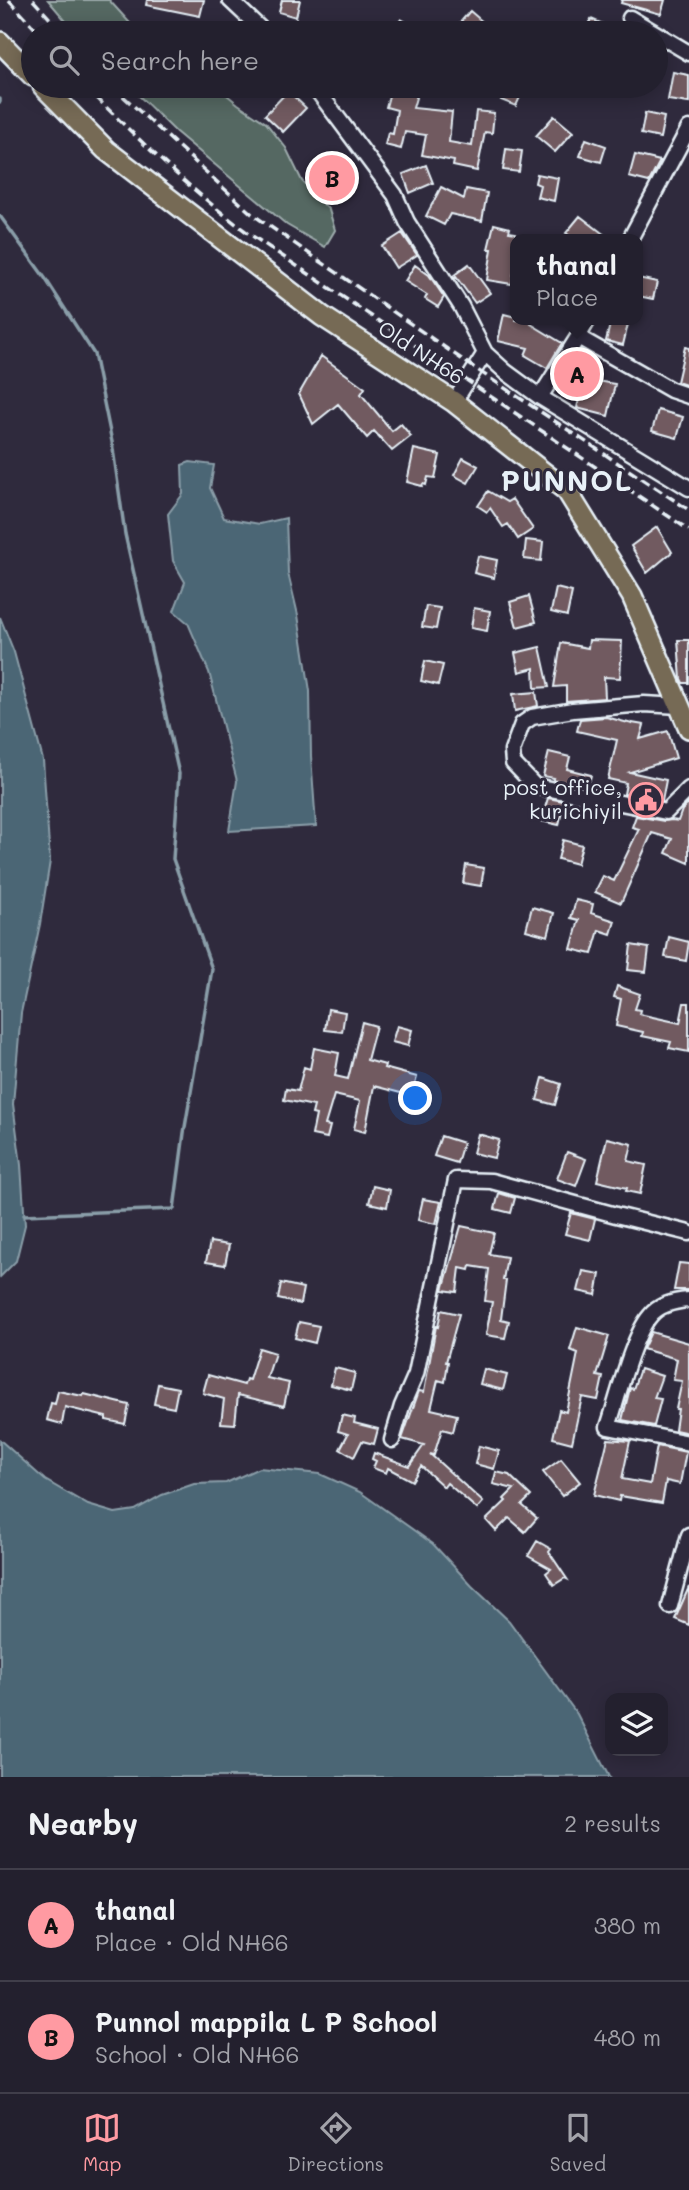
<!DOCTYPE html>
<meta charset="utf-8">
<style>
:root{--surface:#23202e;--page:#2b2836;--text:#f1f3f6;--muted:#a3a3aa;--line:#403e4a;--accent:#ff9aa2}
body{margin:0;font-family:Mali,sans-serif;background:var(--page);color:var(--text)}
.controls{position:absolute;right:21px;bottom:21px;display:grid;overflow:hidden;border-radius:14px;box-shadow:0 4px 18px #0003}
.controls button{width:63px;height:63px;display:grid;place-items:center;padding:0;border:0;border-bottom:2px solid var(--line);background:var(--surface);color:var(--text);font:35px sans-serif}
.you{position:absolute;left:416px;top:1099px;width:24px;height:24px;margin:-18px;border:5px solid #fff;border-radius:50%;background:#1a73e8;box-shadow:0 0 0 10px #1a73e833}
.badge{display:grid;place-items:center;width:46px;height:46px;border-radius:50%;background:var(--accent);color:#111;font-size:23px;font-weight:700}
.pin{position:absolute;translate:-50% -50%;border:4px solid #fff;box-shadow:0 2px 7px #0006}
.popup{position:absolute;left:510px;top:234px;width:133px;height:91px;box-sizing:border-box;display:grid;place-content:center;border-radius:14px;background:var(--surface);filter:drop-shadow(0 2px 5px #0005);font-size:23px;white-space:nowrap;color:var(--muted)}
.popup b{font-size:26px;color:var(--text)}
.popup::after{content:'';position:absolute;left:50%;top:100%;margin-left:-14px;border:14px solid transparent;border-top-color:var(--surface)}
.list{margin:0;padding:0;list-style:none}
h2{display:flex;justify-content:space-between;align-items:center;height:91px;margin:0;padding:0 28px;font-size:30px}
h2 small{font-size:23px;font-weight:400;color:var(--muted)}
.list li{display:grid;grid-template-columns:46px 1fr auto;gap:21px;align-items:center;box-sizing:border-box;height:112px;padding:0 28px;border-top:2px solid var(--line)}
.list b{display:block;font-size:26px;white-space:nowrap}
.list p{margin:0;font-size:23px;white-space:nowrap;color:var(--muted)}
.list em{font-size:23px;font-style:normal;color:var(--muted)}
.icon{flex:none;width:38px;height:38px;fill:none;stroke:currentColor;stroke-width:2;stroke-linecap:round;stroke-linejoin:round}
.map{position:relative;flex:none;width:689px;height:1777px;overflow:hidden}
.search{position:absolute;background:var(--surface);box-shadow:0 4px 18px #0003;left:21px;right:21px;top:21px;height:77px;display:flex;align-items:center;gap:18px;box-sizing:border-box;padding:0 24px;border-radius:38px;color:var(--muted);font-size:26px}
.sheet{height:315px;background:var(--surface)}
nav{display:flex;justify-content:space-around;align-items:center;box-sizing:border-box;height:98px;border-top:2px solid var(--line);background:var(--surface);font-size:19px;color:var(--muted)}
nav a{display:grid;justify-items:center;gap:4px}
nav .on{color:var(--accent)}
.map>svg:first-child{display:block}
</style>
<div class="map">
<svg width="689" height="1777" viewBox="0 0 689 1777">
<rect width="100%" height="100%" fill="#2f2a3d"/>
<filter id="ink" filterUnits="userSpaceOnUse"><feTurbulence type="fractalNoise" baseFrequency=".0143" numOctaves="2"/><feDisplacementMap in="SourceGraphic" scale="14" xChannelSelector="R" yChannelSelector="G"/><feConvolveMatrix kernelMatrix="1 2 1 2 8 2 1 2 1" color-interpolation-filters="sRGB"/></filter>
<g filter="url(#ink)">
<path fill="#546862" stroke="#9eacad" stroke-width="2" d="M 48,0 L 109,0 L 139,33 L 76,33 Z
M 129,86 L 216,86 L 238,104 L 266,123 L 286,148 L 302,181 L 329,210 L 335,230 L 325,247 L 287,225 L 176,132 Z"/>
<path fill="#4c6674" stroke="#8a9ea9" stroke-width="2" d="M 190,462 L 214,465 L 210,488 L 224,518 L 260,524 L 286,518 L 288,573 L 298,615 L 310,691 L 311,756 L 316,826 L 229,831 L 237,781 L 209,672 L 188,623 L 174,611 L 185,582 L 173,561 L 168,514 L 183,494 L 182,465 Z
M 0,617 L 14,652 L 43,760 L 50,861 L 40,924 L 21,1013 L 13,1104 L 21,1165 L 25,1225 L 16,1261 L 0,1277 Z
M 0,1440 L 45,1480 L 88,1505 L 115,1513 L 135,1510 L 162,1495 L 194,1484 L 226,1483 L 259,1468 L 320,1474 L 360,1492 L 433,1544 L 472,1586 L 509,1621 L 577,1714 L 609,1777 L 0,1777 Z"/>
<g fill="none" stroke-linecap="round" stroke-linejoin="round">
<path stroke="#8a9ea9" stroke-width="3.5" d="M 0,99 L 0,102
M 0,216 L 45,278 L 94,354 L 112,442 L 125,534 L 179,774 L 173,859 L 212,969 L 184,1133 L 174,1209 L 24,1215"/>
</g>
<path fill="#715a60" stroke="#e8f1f8" stroke-width="2" d="M 147,0 L 204,0 L 200,16 L 146,5 Z
M 282,0 L 300,0 L 296,17 L 279,12 Z
M 622,0 L 665,0 L 661,14 L 621,3 Z
M 470,11 L 484,23 L 475,33 L 451,33 Z
M 401,19 L 426,33 L 392,33 Z
M 591,19 L 624,33 L 585,33 Z
M 673,72 L 689,75 L 689,103 L 668,100 Z
M 507,86 L 525,86 L 516,106 L 501,100 Z
M 391,88 L 417,94 L 413,108 L 452,112 L 449,142 L 472,146 L 476,111 L 494,113 L 492,133 L 485,132 L 477,171 L 453,166 L 454,161 L 422,155 L 426,135 L 405,132 L 401,149 L 385,145 L 388,133 L 393,134 L 397,110 L 386,107 Z
M 288,91 L 306,108 L 283,132 L 265,115 Z
M 645,113 L 664,117 L 660,138 L 641,134 Z
M 554,116 L 573,132 L 555,152 L 536,136 Z
M 586,139 L 606,146 L 601,162 L 580,156 Z
M 506,149 L 522,151 L 519,172 L 503,170 Z
M 635,155 L 660,161 L 649,182 L 629,177 Z
M 326,157 L 343,165 L 332,188 L 316,180 Z
M 426,165 L 433,183 L 410,193 L 403,174 Z
M 537,174 L 558,178 L 554,201 L 537,197 L 540,185 L 535,183 Z
M 441,187 L 464,199 L 466,189 L 487,193 L 482,221 L 450,214 L 444,225 L 426,216 Z
M 580,216 L 610,239 L 575,239 L 566,233 Z
M 494,224 L 510,228 L 509,232 L 516,233 L 516,260 L 512,284 L 487,280 L 492,249 L 488,249 Z
M 402,233 L 417,255 L 396,268 L 382,246 Z
M 469,264 L 490,293 L 475,303 L 456,277 L 455,279 L 453,276 Z
M 415,265 L 429,275 L 444,297 L 438,307 L 425,299 L 427,295 L 405,281 Z
M 638,278 L 657,282 L 653,299 L 638,296 Z
M 504,314 L 516,317 L 516,320 L 532,321 L 531,324 L 562,343 L 547,368 L 525,355 L 528,348 L 498,341 Z
M 611,320 L 629,320 L 623,345 L 606,341 Z
M 685,347 L 689,348 L 689,386 L 677,382 Z
M 581,350 L 591,356 L 588,362 L 592,364 L 584,379 L 615,384 L 608,416 L 577,408 L 579,399 L 561,385 Z
M 321,356 L 365,388 L 361,394 L 392,431 L 401,424 L 411,436 L 392,451 L 374,431 L 367,438 L 338,404 L 313,424 L 299,394 Z
M 658,410 L 683,417 L 677,438 L 652,431 Z
M 414,449 L 440,455 L 435,478 L 428,477 L 426,485 L 423,484 L 422,486 L 407,482 Z
M 463,458 L 478,466 L 468,483 L 454,475 Z
M 488,491 L 507,502 L 512,499 L 533,529 L 518,539 L 508,524 L 503,527 L 490,508 L 487,512 L 478,506 Z
M 657,527 L 672,552 L 647,573 L 631,546 Z
M 526,540 L 543,542 L 541,561 L 524,559 Z
M 478,556 L 497,560 L 494,578 L 474,573 Z
M 556,588 L 572,592 L 567,616 L 551,612 Z
M 529,596 L 536,622 L 517,627 L 510,602 Z
M 426,606 L 440,608 L 436,629 L 422,627 Z
M 474,608 L 490,611 L 487,631 L 471,628 Z
M 589,640 L 622,641 L 620,678 L 604,677 L 605,698 L 566,701 L 566,686 L 554,687 L 561,643 L 588,648 Z
M 678,640 L 689,640 L 689,683 L 683,683 L 681,679 Z
M 540,647 L 549,687 L 535,688 L 534,668 L 519,672 L 515,653 Z
M 425,661 L 443,665 L 438,685 L 421,681 Z
M 536,692 L 538,706 L 515,711 L 513,694 Z
M 606,717 L 632,724 L 632,723 L 644,725 L 640,739 L 668,731 L 676,758 L 630,772 L 666,780 L 662,801 L 624,794 L 626,783 L 608,779 L 617,740 L 577,731 L 580,719 Z
M 549,752 L 570,757 L 567,769 L 591,775 L 588,787 L 553,780 L 554,778 L 543,776 Z
M 548,798 L 568,802 L 565,811 L 562,811 L 559,825 L 541,821 Z
M 689,803 L 689,863 L 666,853 L 672,839 L 652,833 L 621,903 L 595,892 L 603,876 L 614,881 L 639,829 L 632,827 L 636,816 L 664,821 L 672,820 L 678,821 L 682,810 Z
M 563,840 L 582,845 L 577,864 L 558,859 Z
M 466,865 L 484,868 L 481,886 L 463,883 Z
M 576,900 L 593,904 L 591,913 L 615,921 L 611,934 L 599,930 L 592,954 L 571,949 L 579,920 L 571,918 Z
M 532,907 L 554,913 L 548,936 L 526,930 Z
M 669,937 L 689,942 L 686,961 L 665,957 Z
M 631,945 L 649,948 L 646,972 L 628,970 Z
M 617,986 L 640,994 L 635,1009 L 640,1010 L 639,1014 L 680,1023 L 684,1003 L 689,1003 L 689,1052 L 669,1048 L 671,1042 L 642,1036 L 643,1032 L 616,1026 L 621,999 L 614,997 Z
M 328,1009 L 345,1012 L 342,1032 L 325,1030 Z
M 362,1022 L 376,1026 L 367,1060 L 385,1065 L 384,1068 L 417,1077 L 412,1096 L 374,1086 L 365,1132 L 354,1129 L 360,1101 L 334,1095 L 325,1125 L 330,1126 L 327,1138 L 312,1135 L 316,1115 L 312,1114 L 314,1106 L 284,1100 L 286,1089 L 298,1091 L 304,1067 L 310,1069 L 314,1048 L 339,1053 L 335,1076 L 348,1079 Z
M 397,1026 L 412,1030 L 408,1046 L 392,1042 Z
M 543,1078 L 561,1084 L 555,1105 L 537,1100 Z
M 478,1134 L 499,1140 L 494,1158 L 473,1153 Z
M 441,1136 L 463,1143 L 457,1163 L 434,1156 Z
M 607,1138 L 632,1144 L 628,1161 L 646,1165 L 640,1194 L 626,1191 L 627,1188 L 597,1181 Z
M 567,1152 L 586,1159 L 576,1186 L 557,1179 Z
M 373,1186 L 390,1190 L 387,1207 L 369,1203 Z
M 499,1193 L 515,1198 L 511,1213 L 495,1209 Z
M 423,1199 L 441,1202 L 436,1224 L 418,1220 Z
M 571,1213 L 595,1219 L 590,1240 L 565,1234 Z
M 461,1226 L 494,1233 L 489,1254 L 507,1257 L 503,1280 L 506,1280 L 501,1319 L 509,1321 L 505,1338 L 486,1335 L 492,1302 L 485,1301 L 489,1269 L 470,1266 L 469,1270 L 460,1268 L 457,1292 L 443,1290 Z
M 210,1242 L 229,1245 L 225,1265 L 206,1262 Z
M 679,1263 L 689,1264 L 689,1290 L 674,1290 Z
M 583,1271 L 600,1274 L 596,1295 L 578,1291 Z
M 281,1283 L 303,1288 L 300,1304 L 278,1299 Z
M 441,1310 L 459,1314 L 446,1362 L 448,1362 L 445,1382 L 438,1380 L 431,1409 L 457,1415 L 453,1432 L 442,1429 L 434,1455 L 430,1454 L 483,1502 L 477,1509 L 447,1483 L 444,1487 L 421,1466 L 412,1481 L 388,1468 L 386,1473 L 373,1468 L 376,1461 L 372,1459 L 374,1453 L 409,1466 L 424,1445 L 402,1439 L 419,1391 L 424,1392 L 436,1326 L 438,1327 Z
M 299,1322 L 319,1326 L 315,1343 L 295,1338 Z
M 577,1327 L 609,1336 L 597,1376 L 603,1377 L 598,1400 L 582,1397 L 572,1443 L 553,1438 L 559,1410 L 566,1412 L 578,1353 L 570,1350 Z
M 651,1332 L 689,1343 L 689,1433 L 675,1430 L 678,1409 L 676,1409 L 682,1381 L 673,1380 L 677,1359 L 643,1349 Z
M 259,1348 L 275,1353 L 267,1378 L 289,1383 L 284,1406 L 238,1395 L 235,1424 L 221,1423 L 224,1399 L 203,1393 L 208,1375 L 244,1385 L 246,1379 L 249,1380 Z
M 335,1368 L 355,1373 L 351,1390 L 331,1385 Z
M 484,1369 L 507,1375 L 503,1390 L 480,1384 Z
M 640,1369 L 662,1376 L 654,1398 L 661,1399 L 654,1426 L 622,1420 L 630,1388 L 633,1389 Z
M 158,1384 L 178,1388 L 174,1408 L 154,1404 Z
M 58,1391 L 83,1396 L 84,1394 L 129,1405 L 125,1424 L 106,1420 L 106,1417 L 65,1407 L 62,1424 L 47,1420 L 51,1403 L 55,1404 Z
M 342,1415 L 355,1418 L 354,1423 L 378,1429 L 374,1444 L 362,1441 L 354,1457 L 340,1449 L 348,1434 L 338,1431 Z
M 608,1439 L 630,1441 L 622,1479 L 650,1484 L 657,1446 L 686,1452 L 680,1484 L 666,1481 L 662,1503 L 620,1496 L 619,1501 L 594,1495 Z
M 479,1446 L 499,1451 L 494,1469 L 475,1464 Z
M 561,1459 L 580,1482 L 562,1496 L 543,1472 Z
M 496,1472 L 509,1475 L 531,1496 L 522,1505 L 537,1518 L 525,1532 L 509,1518 L 496,1531 L 486,1520 L 506,1501 L 504,1499 L 514,1489 L 493,1484 Z
M 537,1541 L 551,1549 L 549,1552 L 567,1579 L 565,1578 L 554,1585 L 546,1573 L 551,1569 L 528,1556 Z
M 689,1587 L 689,1625 L 675,1619 Z"/>
<g fill="none" stroke-linecap="round" stroke-linejoin="round">
<g stroke="#e8f1f8" stroke-width="19">
<path id="minor" d="M 230,0 L 265,33
M 630,18 L 689,53
M 314,86 L 395,195 L 407,222 L 461,306 L 485,353 L 506,372 L 540,397 L 578,337 L 671,390 L 689,396
M 630,239 L 689,128
M 578,337 L 588,320
M 540,397 L 689,488
M 454,402 L 485,353
M 680,706 L 644,704 L 573,710 L 532,717 L 522,724 L 512,751 L 513,763 L 535,786 L 666,812 L 689,789
M 689,1300 C 675,1301 659,1304 650,1316 C 632,1337 618,1398 608,1427 L 689,1443
M 392,1440 L 402,1406 L 416,1374 L 456,1180 L 491,1181 L 616,1215 L 689,1233
M 670,1606 L 689,1535"/>
</g>
<g stroke="#e8f1f8" stroke-width="24">
<path id="major" d="M 0,42 L 33,76
M 43,86 L 106,150 L 322,316 L 454,402 L 567,491 L 632,596 L 689,728"/>
</g>
<use href="#minor" stroke="#2f2a3d" stroke-width="14"/>
<use href="#major" stroke="#766a55" stroke-width="19"/>
<path stroke="#e8f1f8" stroke-width="3.5" stroke-dasharray="10 5" stroke-linecap="butt" d="M 9,0 L 39,33
M 33,0 L 63,33
M 85,86 C 137,138 189,189 248,233 L 689,530
M 112,86 L 252,214 L 476,369 L 689,510"/>
</g>
</g>
<defs>
<g id="civic-ring" transform="scale(1.75)"><circle r="9.5" fill="#2f2a3d" stroke="#ff9aa2" stroke-width="1.5"/><path d="M-.6-6.5H3V-4.5H.6V-3L4-1V1h2V6H-6V1h2V-1L-.6-3ZM-1.2 2.5V6h2.4V2.5Z" fill="#ff9aa2"/></g>
</defs>
<g fill-rule="evenodd">
<use href="#civic-ring" x="646" y="800"/>
</g>
<g text-anchor="middle" stroke-width="6" stroke-linejoin="round" paint-order="stroke">
<g font-size="21" fill="#e8f1f8" stroke="#2f2a3d">
<text transform="translate(421 353) rotate(33)" y="7">Old NH66</text>
</g>
<g font-size="21" fill="#e8f1f8" stroke="#2f2a3d" text-anchor="end">
<text x="622" y="795">post office,<tspan x="622" dy="24">kurichiyil</tspan></text>
</g>
<g font-size="28" font-weight="bold" letter-spacing="2" fill="#e8f1f8" stroke="#2f2a3d">
<text x="567" y="491">PUNNOL</text>
</g>
</g>
</svg>
<div class="controls">
<button><svg class="icon" aria-label="layers" viewBox="0 0 24 24"><path d="M12 4l9 5-9 5-9-5zM3 14l9 5 9-5"/></svg></button>
</div>
<div class="you"></div>
<div class="pin badge" style="left:577px;top:374px">A</div>
<div class="popup"><b>thanal</b>Place</div>
<div class="pin badge" style="left:332px;top:178px">B</div>
<div class="search"><svg class="icon" aria-label="search" viewBox="0 0 24 24"><circle cx="10" cy="10" r="6"/><path d="M15 15l6 6"/></svg>Search here</div>
</div>
<section class="sheet">
<h2>Nearby<small>2 results</small></h2>
<ul class="list">
<li><span class="badge">A</span><div><b>thanal</b><p>Place · Old NH66</p></div><em>380 m</em></li>
<li><span class="badge">B</span><div><b>Punnol mappila L P School</b><p>School · Old NH66</p></div><em>480 m</em></li>
</ul>
</section>
<nav>
<a class="on"><svg class="icon" aria-label="map" viewBox="0 0 24 24"><path d="M3 6l6-2 6 2 6-2v14l-6 2-6-2-6 2zM9 4v14M15 6v14"/></svg>Map</a>
<a><svg class="icon" aria-label="directions" viewBox="0 0 24 24"><path d="M12 3l9 9-9 9-9-9zM9 14v-3h6M13 9l2 2-2 2"/></svg>Directions</a>
<a><svg class="icon" aria-label="saved" viewBox="0 0 24 24"><path d="M7 4h10v16l-5-4-5 4z"/></svg>Saved</a>
</nav>
